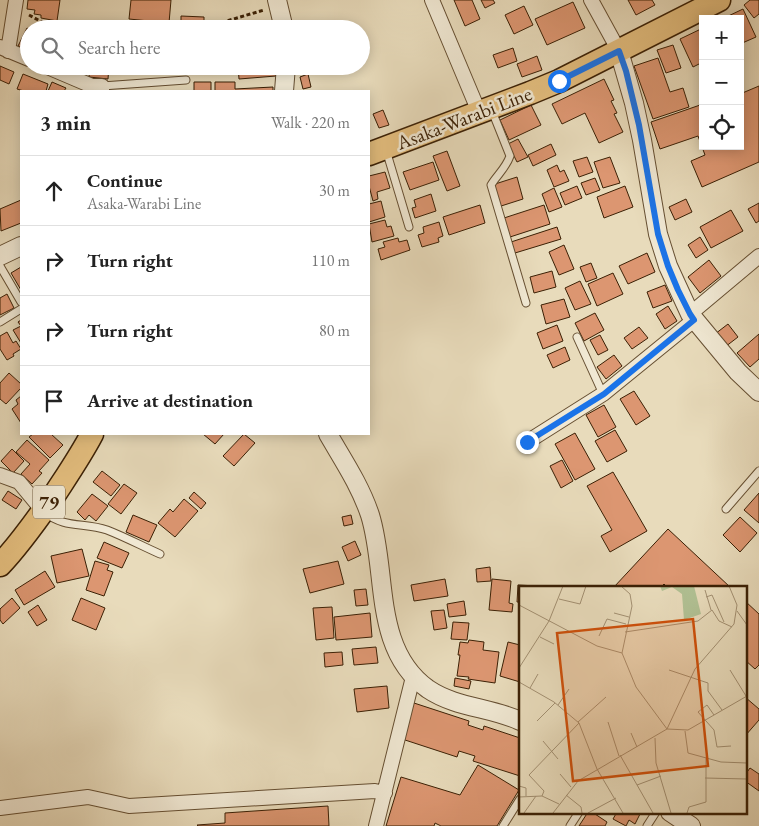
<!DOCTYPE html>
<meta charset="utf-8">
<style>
:root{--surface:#fff;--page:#f2f2f2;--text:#222;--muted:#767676;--line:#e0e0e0}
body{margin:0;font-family:"EB Garamond",serif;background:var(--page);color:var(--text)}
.controls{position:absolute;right:15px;top:15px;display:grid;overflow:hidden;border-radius:0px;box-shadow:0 2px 12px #0003}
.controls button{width:45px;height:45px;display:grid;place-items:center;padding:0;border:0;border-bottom:1px solid var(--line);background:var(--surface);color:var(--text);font:25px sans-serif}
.stop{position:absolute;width:15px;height:15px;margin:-11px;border:4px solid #1a73e8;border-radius:50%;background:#fff}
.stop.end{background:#1a73e8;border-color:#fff;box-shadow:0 1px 5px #0008}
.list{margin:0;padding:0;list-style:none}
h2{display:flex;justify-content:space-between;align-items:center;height:65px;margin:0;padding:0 20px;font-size:21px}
h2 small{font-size:16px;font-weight:400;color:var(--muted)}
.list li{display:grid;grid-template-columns:32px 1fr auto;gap:15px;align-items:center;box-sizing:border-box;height:70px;padding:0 20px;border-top:1px solid var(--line)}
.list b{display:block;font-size:19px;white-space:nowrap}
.list p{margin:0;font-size:16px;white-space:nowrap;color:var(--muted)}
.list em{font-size:16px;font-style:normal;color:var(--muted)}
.icon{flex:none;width:28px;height:28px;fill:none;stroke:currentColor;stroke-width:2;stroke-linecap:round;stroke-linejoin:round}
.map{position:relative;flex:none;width:759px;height:826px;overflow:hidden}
.search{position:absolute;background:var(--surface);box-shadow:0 2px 12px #0003;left:20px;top:20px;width:350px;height:55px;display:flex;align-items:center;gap:12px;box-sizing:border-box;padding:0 18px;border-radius:28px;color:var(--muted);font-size:19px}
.panel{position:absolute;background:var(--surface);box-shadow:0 2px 12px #0003;left:20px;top:90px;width:350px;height:345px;border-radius:0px}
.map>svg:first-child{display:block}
</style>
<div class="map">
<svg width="759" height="826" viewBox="0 0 759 826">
<rect width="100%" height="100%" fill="#e8dbbb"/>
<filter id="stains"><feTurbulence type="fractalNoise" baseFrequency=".004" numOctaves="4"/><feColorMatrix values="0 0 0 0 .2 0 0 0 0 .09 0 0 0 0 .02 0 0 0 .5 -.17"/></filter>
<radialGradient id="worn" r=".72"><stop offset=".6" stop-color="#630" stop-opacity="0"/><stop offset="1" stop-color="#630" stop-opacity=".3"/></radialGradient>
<path fill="#dc9671" stroke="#3b2005" d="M 28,0 L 60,0 L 57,21 L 41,18 L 41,15 L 34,14 L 35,10 L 27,9 Z
M 131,0 L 171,0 L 169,23 L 129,19 Z
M 454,0 L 472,0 L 480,19 L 465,26 Z
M 481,0 L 493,0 L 495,3 L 485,8 Z
M 628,0 L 652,0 L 655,5 L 636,15 Z
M 750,0 L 759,0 L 759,14 L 754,18 L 744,5 Z
M 573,2 L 585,28 L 547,45 L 535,19 Z
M 524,6 L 533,25 L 514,34 L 505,15 Z
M 743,9 L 756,37 L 740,44 L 740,19 L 722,19 Z
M 181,16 L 204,17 L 204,29 L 181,29 Z
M 27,28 L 29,29 L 29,51 L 18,46 Z
M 703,28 L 703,62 L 693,67 L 680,39 Z
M 673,45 L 681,68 L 666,73 L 657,50 Z
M 513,48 L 517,61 L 498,68 L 493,55 Z
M 537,56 L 542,70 L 522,77 L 517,64 Z
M 658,58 L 670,92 L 683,88 L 689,107 L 653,119 L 634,66 Z
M 0,66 L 14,72 L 9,84 L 0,80 Z
M 65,66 L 85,66 L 83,73 L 65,68 Z
M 90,66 L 109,66 L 108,79 L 89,77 Z
M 204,66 L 234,66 L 234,68 L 204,69 Z
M 238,66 L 275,66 L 276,76 L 239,79 Z
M 23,74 L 48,84 L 46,91 L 24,91 L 17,89 Z
M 308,74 L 311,87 L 303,89 L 300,77 Z
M 604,79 L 614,100 L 611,101 L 617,113 L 614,114 L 623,132 L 599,143 L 585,113 L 562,124 L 552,104 Z
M 52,82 L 66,88 L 64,91 L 48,91 Z
M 194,82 L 211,82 L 211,91 L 194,91 Z
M 215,82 L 235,82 L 235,89 L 273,87 L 273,91 L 215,91 Z
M 759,86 L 759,162 L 702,187 L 691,161 L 705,155 L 698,136 L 660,149 L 651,122 L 703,104 L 703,146 L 740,146 L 740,94 Z
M 531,105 L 541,125 L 509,140 L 500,120 Z
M 383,110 L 389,125 L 379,128 L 373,114 Z
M 518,139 L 528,157 L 517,162 L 508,144 Z
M 551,144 L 556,155 L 533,166 L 528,155 Z
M 447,151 L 460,186 L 447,191 L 433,156 Z
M 587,157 L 593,172 L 579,177 L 573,161 Z
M 610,157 L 620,183 L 603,188 L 594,162 Z
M 433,162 L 439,180 L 410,190 L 403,172 Z
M 557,165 L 560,172 L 564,170 L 569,181 L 554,187 L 547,170 Z
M 385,172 L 390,188 L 377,192 L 378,199 L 373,201 L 369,186 L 369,176 Z
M 517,177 L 523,199 L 498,207 L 492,185 Z
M 595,178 L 600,190 L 586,195 L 581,183 Z
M 577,186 L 582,198 L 565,205 L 560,193 Z
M 625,186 L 633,207 L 604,218 L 597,197 Z
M 554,188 L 562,207 L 549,212 L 542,194 Z
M 431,194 L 436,211 L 415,218 L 412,208 L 416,207 L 414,200 Z
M 686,199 L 692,212 L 675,220 L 669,207 Z
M 21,200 L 21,223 L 1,231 L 0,209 Z
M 381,201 L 385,217 L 369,222 L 369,204 Z
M 759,203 L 759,221 L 756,223 L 748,209 Z
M 480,205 L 485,223 L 449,235 L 443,217 Z
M 544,205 L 550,224 L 510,237 L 504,218 Z
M 731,210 L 743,231 L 711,248 L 700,227 Z
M 385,220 L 387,227 L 391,226 L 394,236 L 372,242 L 369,224 Z
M 439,222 L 443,236 L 438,238 L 439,242 L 422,247 L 418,235 L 424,233 L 423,227 Z
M 557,227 L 561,239 L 515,253 L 511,242 Z
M 700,237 L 708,250 L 696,258 L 688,245 Z
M 398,238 L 399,242 L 407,240 L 410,250 L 381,260 L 378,249 L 385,247 L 383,242 Z
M 564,245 L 574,269 L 559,275 L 549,252 Z
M 647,253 L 655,272 L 628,284 L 619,266 Z
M 709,260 L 721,276 L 700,293 L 688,277 Z
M 591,263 L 597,278 L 586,282 L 580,267 Z
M 21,267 L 21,290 L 11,273 Z
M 552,271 L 556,287 L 534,293 L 530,277 Z
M 613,273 L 623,294 L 597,306 L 588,284 Z
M 580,281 L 591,304 L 575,310 L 565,288 Z
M 665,285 L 672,301 L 653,308 L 647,292 Z
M 7,294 L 14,308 L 0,315 L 0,298 Z
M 564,299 L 570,317 L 546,324 L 541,305 Z
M 668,306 L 677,321 L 665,329 L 656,314 Z
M 595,313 L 604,330 L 584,341 L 575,323 Z
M 21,320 L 21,343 L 13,330 L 21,326 L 18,322 Z
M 728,324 L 738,337 L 725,347 L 715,334 Z
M 557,325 L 563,341 L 543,349 L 537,333 Z
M 639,327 L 648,338 L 632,349 L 624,338 Z
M 7,332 L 13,343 L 16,341 L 21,349 L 13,354 L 14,356 L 7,360 L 0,349 L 0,336 Z
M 759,334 L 759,359 L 750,367 L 737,353 Z
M 600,335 L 608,350 L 598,355 L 590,340 Z
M 565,347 L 570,360 L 553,368 L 547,355 Z
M 614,355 L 622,366 L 606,379 L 597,367 Z
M 9,373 L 21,384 L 21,388 L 6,404 L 0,399 L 0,383 Z
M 634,391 L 650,416 L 636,425 L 620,399 Z
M 21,396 L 21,423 L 12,409 L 18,404 L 16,400 Z
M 604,405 L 616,427 L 598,437 L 586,415 Z
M 615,430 L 627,451 L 607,462 L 595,441 Z
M 575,433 L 595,469 L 575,480 L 555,444 Z
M 33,434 L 51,434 L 63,445 L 50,458 L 29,437 Z
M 203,434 L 224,434 L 215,444 Z
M 244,434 L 255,443 L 234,466 L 223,456 Z
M 27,440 L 49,460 L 39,471 L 42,473 L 32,484 L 21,474 L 30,464 L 16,452 Z
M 12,449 L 24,461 L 13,473 L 1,461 Z
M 562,460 L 573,481 L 561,488 L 550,466 Z
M 102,471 L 120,485 L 111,496 L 93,482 Z
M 613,472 L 647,531 L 610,552 L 601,536 L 612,530 L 587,486 Z
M 124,484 L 137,493 L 121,514 L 108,504 Z
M 8,491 L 22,500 L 16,509 L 2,500 Z
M 194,492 L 206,503 L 201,509 L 189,498 Z
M 759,493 L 759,523 L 744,510 Z
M 92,494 L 108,506 L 96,521 L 89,515 L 85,520 L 77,512 Z
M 184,499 L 198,511 L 175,537 L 158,523 L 170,509 L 173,512 Z
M 133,515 L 157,525 L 149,542 L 126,532 Z
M 351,515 L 353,524 L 344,526 L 342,517 Z
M 740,517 L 757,533 L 740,552 L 723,535 Z
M 668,529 L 730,587 L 667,587 L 664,584 L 661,587 L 614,587 Z
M 355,541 L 361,555 L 348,561 L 342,547 Z
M 104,542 L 129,553 L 122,568 L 97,558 Z
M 82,549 L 89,576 L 57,583 L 51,556 Z
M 95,561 L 109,565 L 107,570 L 113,572 L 104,596 L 86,590 Z
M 338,561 L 344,584 L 310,593 L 303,569 Z
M 490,567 L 491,581 L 477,582 L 476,569 Z
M 45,571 L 55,587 L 24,605 L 15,590 Z
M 445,579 L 448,596 L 414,601 L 411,585 Z
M 492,579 L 511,581 L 509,603 L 513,604 L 512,612 L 489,610 Z
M 518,585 L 537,586 L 537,587 L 520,587 L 520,602 L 517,602 Z
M 366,589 L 368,605 L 356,606 L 354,590 Z
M 12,598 L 20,608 L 3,624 L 0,620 L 0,609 Z
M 81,598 L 105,608 L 96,630 L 72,620 Z
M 464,601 L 466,615 L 449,617 L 447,604 Z
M 745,601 L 759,614 L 759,665 L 755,669 L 745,660 Z
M 38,605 L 47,620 L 37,626 L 28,612 Z
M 332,607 L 334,638 L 316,640 L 313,608 Z
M 444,610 L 447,628 L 434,630 L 431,611 Z
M 370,613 L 372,637 L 336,640 L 334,617 Z
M 453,622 L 469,623 L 467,640 L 451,639 Z
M 469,640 L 484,642 L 483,650 L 499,652 L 495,683 L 468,679 L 469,677 L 457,676 L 460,655 L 458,655 L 460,642 L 468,643 Z
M 508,642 L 520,645 L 520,682 L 500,676 Z
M 376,647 L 378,663 L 354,665 L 352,649 Z
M 342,652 L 343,665 L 325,667 L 324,653 Z
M 455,678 L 471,681 L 469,689 L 454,686 Z
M 387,686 L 389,708 L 357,712 L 354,689 Z
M 745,697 L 759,709 L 759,720 L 745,736 Z
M 414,703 L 469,721 L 468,725 L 483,730 L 484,726 L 520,738 L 520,776 L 473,761 L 475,756 L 459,751 L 457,757 L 402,739 Z
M 478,765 L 519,790 L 497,826 L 441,826 L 435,823 L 434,826 L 386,826 L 401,777 L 460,795 Z
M 750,768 L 759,774 L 759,791 L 745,781 L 745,775 Z
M 328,806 L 329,826 L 198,826 L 197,825 L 225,823 L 225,813 Z
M 588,812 L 592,812 L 607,822 L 605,826 L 579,826 Z
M 617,812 L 641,812 L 635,824 L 629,820 L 626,826 L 613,819 Z"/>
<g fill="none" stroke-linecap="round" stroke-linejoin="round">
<g stroke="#664f32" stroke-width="9">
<path id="service" d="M 102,86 L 186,80
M 492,111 L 510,156 C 506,168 497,175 491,185 L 526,303
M 386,150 L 409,227
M 0,266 L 21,302
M 0,322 L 21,309
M 577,337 L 603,394
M 726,509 L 759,471
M 44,512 C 65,529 84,522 107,530 C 125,537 142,546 160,554
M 503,826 L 520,799
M 570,826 L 579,812
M 647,826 L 656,812"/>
</g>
<g stroke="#664f32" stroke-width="16">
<path id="minor" d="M 432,0 L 479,112
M 591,0 L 619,51
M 0,47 L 29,59
M 8,51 L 16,0
M 45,66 L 92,86 L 102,86 L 102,91
M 690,314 L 759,256
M 527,442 L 603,394 L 694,320
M 0,475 L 19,482 L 43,511
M 0,808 L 88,797 L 129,806 L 375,791 L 385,793
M 376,826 L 413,677"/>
</g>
<g stroke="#664f32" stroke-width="20">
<path id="tertiary" d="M 277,0 L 284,29
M 619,51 L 634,103 L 642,140 L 658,234 L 668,266 L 690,314 L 738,372 L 759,392
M 284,91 L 286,66
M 0,256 L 21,246
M 328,434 C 343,460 360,485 370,515 C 388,572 372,649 428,689 C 456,708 491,707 520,721
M 670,812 L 691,826"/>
</g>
<g stroke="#3b2005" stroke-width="25">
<path id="primary" d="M 369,154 L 530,93 L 559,81 L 719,0
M 0,565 C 21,543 38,518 55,494 C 68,474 81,455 92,434"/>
</g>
<path stroke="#3b2005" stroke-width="3" stroke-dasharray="4 2.5" stroke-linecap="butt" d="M 29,15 L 55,29
M 212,29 L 213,25 L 264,10"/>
<use href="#service" stroke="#f0e8d3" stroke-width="7"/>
<use href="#minor" stroke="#f0e8d3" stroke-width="14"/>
<use href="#tertiary" stroke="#f0e8d3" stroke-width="18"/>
<use href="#primary" stroke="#e4be7e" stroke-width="22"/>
</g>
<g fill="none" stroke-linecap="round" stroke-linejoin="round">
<path stroke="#1a73e8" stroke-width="6" d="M 527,442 L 604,394 L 694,320 L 690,314 L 678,290 L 668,266 L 658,234 L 639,125 L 626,71 L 619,51 L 559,81"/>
</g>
<g text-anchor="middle" stroke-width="5" stroke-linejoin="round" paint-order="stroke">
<rect fill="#f0e8d3" stroke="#715c43" stroke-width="1" x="33" y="485.5" width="32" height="33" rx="4"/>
<g font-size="19" font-weight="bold" fill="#3b2005">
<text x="49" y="509">79</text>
</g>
<g font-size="20" fill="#3b2005" stroke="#f0e8d3">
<text transform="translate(464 118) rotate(-21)" y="7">Asaka-Warabi Line</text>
</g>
</g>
<g transform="translate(519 586)">
<rect width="228" height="228" fill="#e8dbbb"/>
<path d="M 141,0 L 175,0 L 182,28 L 165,34 L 163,8 L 153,1 L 143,5 Z" fill="#b1c194"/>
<path fill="none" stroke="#a39072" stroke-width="1" d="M 102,0 L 111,8 L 113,20 L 103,67M 186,4 L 192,24M 187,11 L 193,9 L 205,36M 40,13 L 61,18 L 67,0M 0,19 L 78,60 L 103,67 L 117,101 L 148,143 L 169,144 L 228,110M 218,25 L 228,39M 95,27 L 110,31M 106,46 L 179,35 L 193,24 L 200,35 L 213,41M 80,50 L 88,33 L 107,38M 21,51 L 35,58M 0,82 L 30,35 L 44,0M 150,84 L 189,97 L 189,105 L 203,124M 211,84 L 227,110M 0,96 L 35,116 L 60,137 L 78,183 L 104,227M 11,102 L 19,88M 39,119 L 50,103M 195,129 L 188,119 L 179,126 L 195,144 L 198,161 L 212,160M 18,135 L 36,117M 59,136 L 87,111M 89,136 L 100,170M 166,145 L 169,167 L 202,176 L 228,177M 112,147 L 118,161M 136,152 L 137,177 L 152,227M 24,155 L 39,173M 101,169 L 134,227M 41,188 L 52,201M 186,192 L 228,193M 118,199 L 142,190M 0,200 L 7,202 L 7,210M 47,209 L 62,221 L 63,227M 23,210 L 25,205 L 10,189 L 60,137M 0,211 L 23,210 L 40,218M 5,227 L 17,210M 34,227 L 59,195 L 148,143 L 176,83 L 215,38 L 218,19 L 210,0M 69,227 L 97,212M 168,227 L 170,221 L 187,216 L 187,171"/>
<path fill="#ce500b" fill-opacity="0.15" stroke="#ce500b" stroke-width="2.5" d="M 174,33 L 189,180 L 54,195 L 38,47 Z"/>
<rect width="228" height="228" fill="none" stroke="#3b2005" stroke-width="2.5"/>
</g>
<rect width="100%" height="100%" filter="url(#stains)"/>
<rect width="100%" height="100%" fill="url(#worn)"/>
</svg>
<div class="controls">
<button>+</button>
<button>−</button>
<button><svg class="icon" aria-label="locate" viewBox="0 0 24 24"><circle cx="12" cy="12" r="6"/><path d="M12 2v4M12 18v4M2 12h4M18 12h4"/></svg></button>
</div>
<div class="stop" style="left:559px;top:81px"></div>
<div class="stop end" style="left:527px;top:442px"></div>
<div class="search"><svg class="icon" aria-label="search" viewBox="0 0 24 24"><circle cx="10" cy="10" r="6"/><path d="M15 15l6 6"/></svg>Search here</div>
<section class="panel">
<h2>3 min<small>Walk · 220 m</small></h2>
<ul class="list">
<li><svg class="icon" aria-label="ahead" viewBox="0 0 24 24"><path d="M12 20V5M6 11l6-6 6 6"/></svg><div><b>Continue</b><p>Asaka-Warabi Line</p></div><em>30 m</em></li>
<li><svg class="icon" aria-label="right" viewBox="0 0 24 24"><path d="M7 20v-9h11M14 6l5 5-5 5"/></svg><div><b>Turn right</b></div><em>110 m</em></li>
<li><svg class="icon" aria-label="right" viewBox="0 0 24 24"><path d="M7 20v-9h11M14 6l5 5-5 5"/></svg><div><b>Turn right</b></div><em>80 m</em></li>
<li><svg class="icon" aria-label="arrive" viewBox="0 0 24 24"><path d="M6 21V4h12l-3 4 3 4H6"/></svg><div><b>Arrive at destination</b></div></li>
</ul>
</section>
</div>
